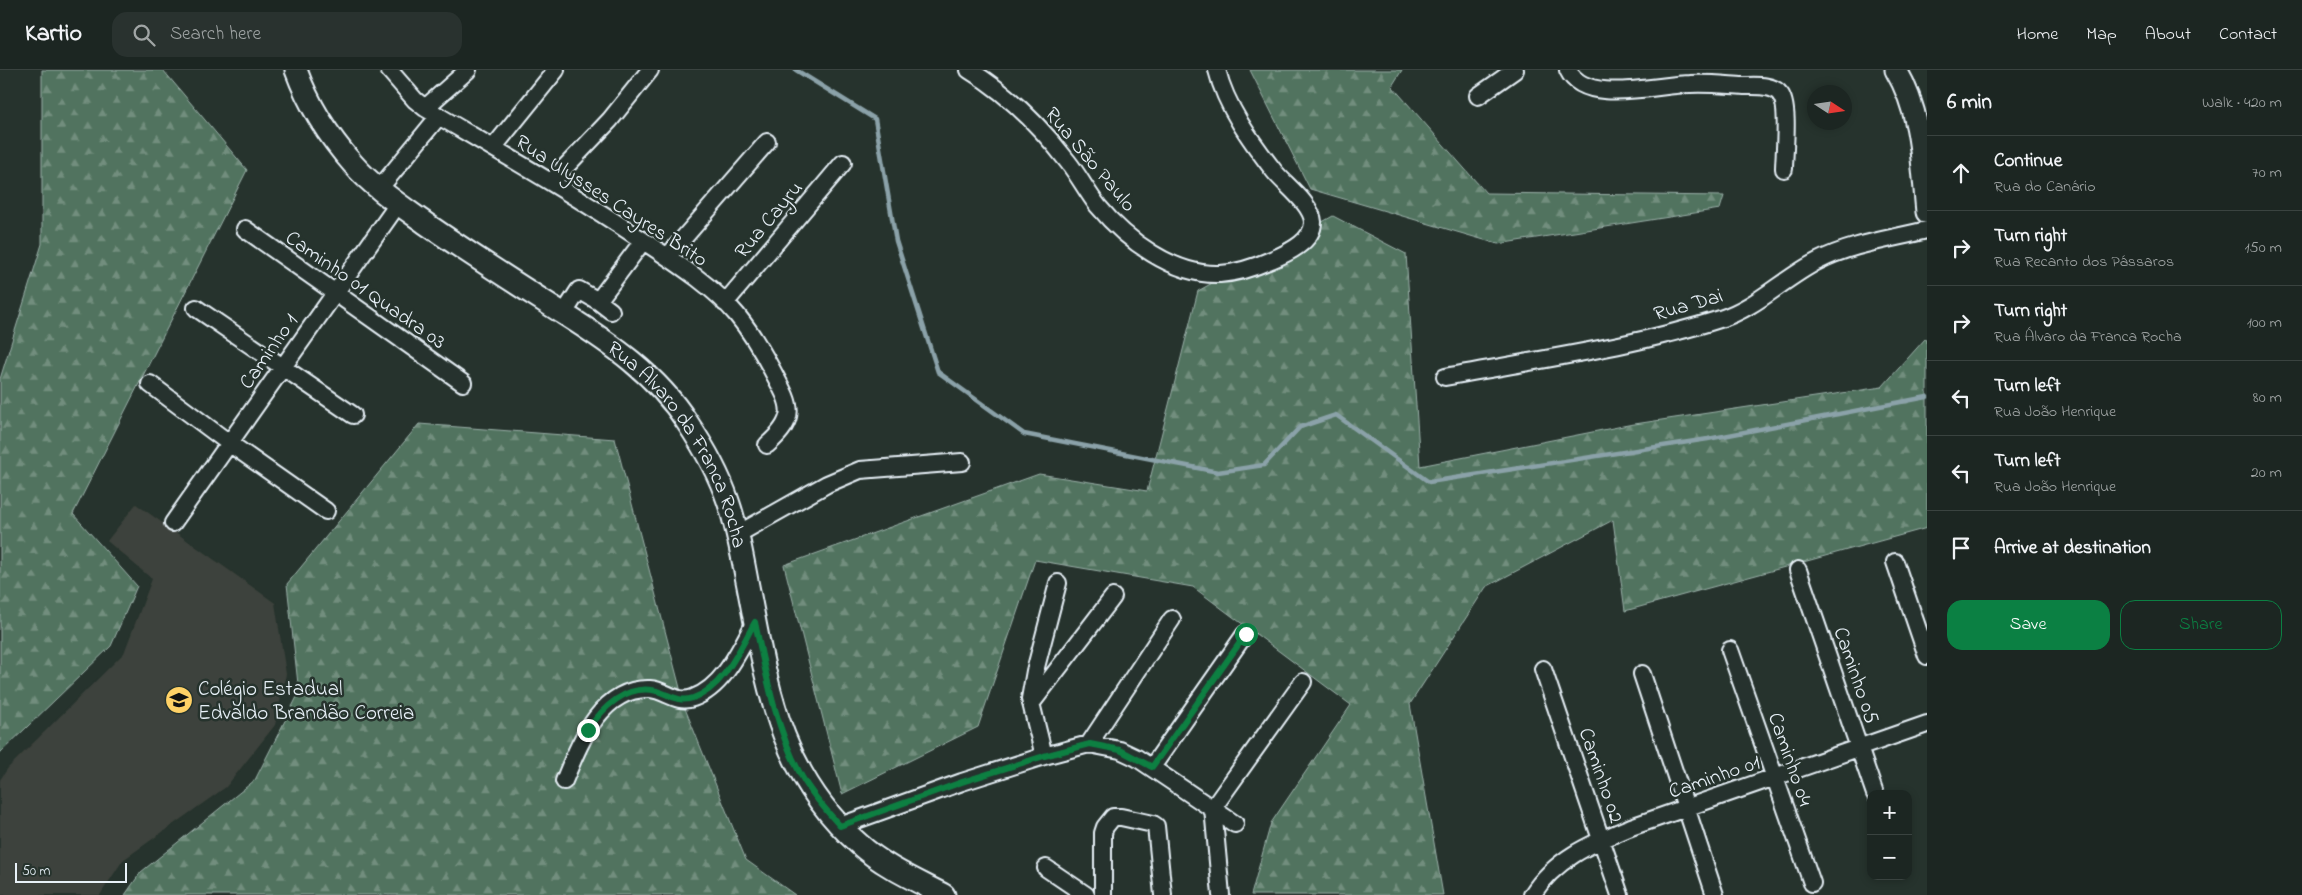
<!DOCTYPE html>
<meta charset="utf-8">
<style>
:root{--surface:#1c2622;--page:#29322f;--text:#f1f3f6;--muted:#a0a5a5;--line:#3a4340;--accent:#0b8043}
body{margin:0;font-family:"Indie Flower",sans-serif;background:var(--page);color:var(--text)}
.controls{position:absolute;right:15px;bottom:15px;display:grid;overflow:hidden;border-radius:10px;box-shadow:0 2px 8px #0003}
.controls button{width:45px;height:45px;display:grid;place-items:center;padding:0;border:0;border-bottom:1px solid var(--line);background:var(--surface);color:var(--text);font:25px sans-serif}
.compass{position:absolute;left:1807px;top:15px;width:45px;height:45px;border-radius:50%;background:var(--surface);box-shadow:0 2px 8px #0003;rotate:102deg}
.scale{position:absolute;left:15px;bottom:12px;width:112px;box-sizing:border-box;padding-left:5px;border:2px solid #e8f1f8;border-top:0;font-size:14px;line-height:18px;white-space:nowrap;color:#e8f1f8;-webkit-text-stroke:4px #26332d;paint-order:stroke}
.stop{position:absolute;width:15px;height:15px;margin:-11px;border:4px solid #0b8043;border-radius:50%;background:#fff}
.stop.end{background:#0b8043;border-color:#fff;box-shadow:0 1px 5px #0008}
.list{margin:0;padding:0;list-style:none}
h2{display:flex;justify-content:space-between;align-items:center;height:65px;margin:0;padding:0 20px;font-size:21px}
h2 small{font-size:16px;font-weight:400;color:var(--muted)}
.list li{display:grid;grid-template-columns:32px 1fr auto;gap:15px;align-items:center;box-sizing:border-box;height:75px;padding:0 20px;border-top:1px solid var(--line)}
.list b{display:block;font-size:19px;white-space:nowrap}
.list p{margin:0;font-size:16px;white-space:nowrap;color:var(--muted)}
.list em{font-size:16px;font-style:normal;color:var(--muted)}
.actions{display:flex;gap:10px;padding:15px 20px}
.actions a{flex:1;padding:11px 0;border:1px solid var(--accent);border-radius:15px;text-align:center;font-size:18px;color:var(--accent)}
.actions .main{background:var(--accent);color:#fff}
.icon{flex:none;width:28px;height:28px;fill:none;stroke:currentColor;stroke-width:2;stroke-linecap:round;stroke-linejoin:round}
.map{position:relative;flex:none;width:1927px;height:825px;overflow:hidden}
header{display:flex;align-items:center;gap:30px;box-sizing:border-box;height:70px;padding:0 25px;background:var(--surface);border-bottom:1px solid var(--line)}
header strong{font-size:24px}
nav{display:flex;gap:28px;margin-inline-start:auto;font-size:18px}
.search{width:350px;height:45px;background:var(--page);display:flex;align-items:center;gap:12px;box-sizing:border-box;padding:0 18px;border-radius:15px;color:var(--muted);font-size:19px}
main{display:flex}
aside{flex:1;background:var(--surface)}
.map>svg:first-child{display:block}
</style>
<header>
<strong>Kartio</strong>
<div class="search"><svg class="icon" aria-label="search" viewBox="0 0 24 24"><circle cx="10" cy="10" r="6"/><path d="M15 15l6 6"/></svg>Search here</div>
<nav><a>Home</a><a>Map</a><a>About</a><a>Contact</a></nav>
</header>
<main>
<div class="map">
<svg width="1927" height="825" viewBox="0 0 1927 825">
<defs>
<pattern id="forest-firs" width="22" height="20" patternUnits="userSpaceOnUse" patternTransform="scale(1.25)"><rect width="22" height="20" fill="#51735e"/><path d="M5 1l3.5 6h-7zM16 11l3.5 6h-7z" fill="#728e7e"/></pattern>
</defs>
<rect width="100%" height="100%" fill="#26332d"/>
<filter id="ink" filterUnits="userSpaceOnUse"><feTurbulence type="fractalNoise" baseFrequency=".02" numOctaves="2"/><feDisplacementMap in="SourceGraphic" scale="10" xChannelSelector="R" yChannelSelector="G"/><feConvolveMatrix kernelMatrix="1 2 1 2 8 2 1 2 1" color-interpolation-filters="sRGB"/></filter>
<g filter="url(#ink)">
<path fill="#3d423c" d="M 136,434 L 275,533 L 286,604 L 275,655 L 226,717 L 123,790 L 100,825 L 0,825 L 0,710 L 8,698 L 124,583 L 152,509 L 107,471 Z"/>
<path fill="url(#forest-firs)" stroke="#9cb2ab" d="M 42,0 L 163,0 L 247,100 L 73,444 L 137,516 L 111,576 L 0,683 L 0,309 L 42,174 Z
M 1250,0 L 1402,0 L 1392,16 L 1486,123 L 1724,126 L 1720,139 L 1498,174 L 1310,119 Z
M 1333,146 L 1406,184 L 1420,396 L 1628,355 L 1882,317 L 1925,269 L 1927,270 L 1927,458 L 1625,541 L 1613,450 L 1486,517 L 1410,634 L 1443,825 L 1251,825 L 1271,753 L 1351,635 L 1193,517 L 1035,490 L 978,657 L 842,724 L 784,495 L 1039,404 L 1147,421 L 1198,221 Z
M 419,354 L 615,369 L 686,641 L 746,790 L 795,825 L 125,825 L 141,802 L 255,710 L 299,623 L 287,514 Z"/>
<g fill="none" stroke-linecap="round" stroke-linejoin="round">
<path stroke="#8ba2a9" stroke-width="4.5" d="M 796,0 L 875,49 L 896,171 L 938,302 L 1024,364 L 1218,402 L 1264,395 L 1300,357 L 1336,345 L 1429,412 L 1708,369 L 1927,327"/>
<g stroke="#e8f1f8" stroke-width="20">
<path id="minor" d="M 389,0 L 415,30 L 425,38 C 498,81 572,123 642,170 C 675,192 712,215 737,245 C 751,262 762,281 772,300 C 790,334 800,346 767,375
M 969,0 C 1007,23 1041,57 1068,92 C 1079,106 1087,122 1098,136 C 1126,170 1174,206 1220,204 C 1237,203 1255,197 1271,190 C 1286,184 1313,172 1313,152 C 1312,134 1284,114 1274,101 C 1251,71 1226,37 1217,0
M 1568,0 C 1585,36 1658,14 1690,14 C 1708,13 1726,15 1744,16 C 1755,16 1773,14 1780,24 C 1790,35 1784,84 1784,99
M 1478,26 L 1515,0
M 425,38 L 468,0
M 493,78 L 556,0
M 551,112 L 610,50 L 650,0
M 379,119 L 439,46
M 245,159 L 463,313
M 668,186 L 767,72
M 598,231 L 611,241
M 725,233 L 843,93
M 196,238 L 353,345
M 564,243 L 579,220 L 598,231 L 643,171
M 1445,307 C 1535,290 1633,277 1720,249 C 1756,238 1784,208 1818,191 C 1851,174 1891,169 1927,160
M 150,314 L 229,373 L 326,441
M 173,453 L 398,134
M 738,464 L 827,414 L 860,400 L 962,392
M 1895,492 L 1927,586
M 1798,500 L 1875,724
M 1730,580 L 1812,813
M 1543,599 L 1620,825
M 1642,604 L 1715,825
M 1031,634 L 1113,527
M 1089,674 L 1172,549
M 1044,686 L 1030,629 L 1035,601 L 1058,513
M 1152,697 L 1245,564
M 564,711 C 579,675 600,617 650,619 C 666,620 676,634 693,628 C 724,617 740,579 755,552
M 840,756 L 962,712 L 1044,686 L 1089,674 L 1120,680 L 1137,688 L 1235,754
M 1046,798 L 1086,825
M 1103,825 L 1103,763 L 1105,757 L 1113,747 L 1121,747 L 1153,754 L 1156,756 L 1163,825
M 1221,825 L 1213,738 L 1303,612
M 1532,825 C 1555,788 1593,773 1631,757 L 1927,654"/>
</g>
<g stroke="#e8f1f8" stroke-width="25">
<g id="major">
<path id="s1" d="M 296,0 C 308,33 329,67 353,94 C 374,118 400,135 425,153 C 471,185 517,214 564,244 C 610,273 657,305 687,352 C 703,376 719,404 728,431 C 737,457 742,484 747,511 C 767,612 777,702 859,774 C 883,796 915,810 944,825"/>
<path d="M 1896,0 C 1922,44 1922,92 1927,142"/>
</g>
</g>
<use href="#minor" stroke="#26332d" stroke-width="16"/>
<use href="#major" stroke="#26332d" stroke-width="21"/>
</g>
</g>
<g fill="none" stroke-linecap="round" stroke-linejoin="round" filter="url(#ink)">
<path stroke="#0b8043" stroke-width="6" d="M 588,660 C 602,638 627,613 657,621 C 670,625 679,633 693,628 C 724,618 740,578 755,552 C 766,605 776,660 802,707 C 812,725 827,741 840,756 L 962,712 L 1044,686 L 1090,674 L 1120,680 L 1152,697 L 1246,564"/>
</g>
<defs>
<g id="school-disc" transform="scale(1.4375)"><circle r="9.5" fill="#ffd166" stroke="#26332d"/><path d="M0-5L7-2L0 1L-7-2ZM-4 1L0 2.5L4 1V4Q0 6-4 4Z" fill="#111"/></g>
</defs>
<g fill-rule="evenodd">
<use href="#school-disc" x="179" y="630"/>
</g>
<g text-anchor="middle" stroke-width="5" stroke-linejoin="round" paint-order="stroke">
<g font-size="21" fill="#e8f1f8" stroke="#26332d">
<text transform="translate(1091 89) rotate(50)" y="7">Rua São Paulo</text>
<text transform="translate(612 130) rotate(33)" y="7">Rua Ulysses Cayres Brito</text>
<text transform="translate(768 149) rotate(-50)" y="7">Rua Cayru</text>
<text transform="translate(366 219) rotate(35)" y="7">Caminho 01 Quadra 03</text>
<text transform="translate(1688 234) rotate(-16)" y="7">Rua Dai</text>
<text transform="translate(268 281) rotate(-55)" y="7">Caminho 1</text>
<text dy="7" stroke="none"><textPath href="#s1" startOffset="549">Rua Álvaro da Franca Rocha</textPath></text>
<text transform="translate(1857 605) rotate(71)" y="7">Caminho 05</text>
<text transform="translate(1791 689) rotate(71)" y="7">Caminho 04</text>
<text transform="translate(1602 705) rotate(71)" y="7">Caminho 02</text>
<text transform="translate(1714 706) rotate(-19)" y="7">Caminho 01</text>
</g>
<g font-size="21" fill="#e8f1f8" stroke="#26332d" text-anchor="start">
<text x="198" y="625">Colégio Estadual<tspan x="198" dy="24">Edvaldo Brandão Correia</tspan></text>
</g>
</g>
</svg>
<div class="controls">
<button>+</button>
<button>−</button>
</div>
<svg class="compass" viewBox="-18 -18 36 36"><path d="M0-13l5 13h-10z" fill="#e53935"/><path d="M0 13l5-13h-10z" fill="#a0a5a5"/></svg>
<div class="scale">50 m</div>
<div class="stop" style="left:1246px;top:564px"></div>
<div class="stop end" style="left:588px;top:660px"></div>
</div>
<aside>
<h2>6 min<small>Walk · 420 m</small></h2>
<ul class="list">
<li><svg class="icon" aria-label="ahead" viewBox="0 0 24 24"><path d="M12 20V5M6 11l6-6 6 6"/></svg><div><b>Continue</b><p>Rua do Canário</p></div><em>70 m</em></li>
<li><svg class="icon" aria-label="right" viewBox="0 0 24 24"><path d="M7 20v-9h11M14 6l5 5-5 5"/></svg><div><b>Turn right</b><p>Rua Recanto dos Pássaros</p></div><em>150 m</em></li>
<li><svg class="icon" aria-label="right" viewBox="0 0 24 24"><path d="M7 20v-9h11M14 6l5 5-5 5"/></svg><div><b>Turn right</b><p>Rua Álvaro da Franca Rocha</p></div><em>100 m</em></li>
<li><svg class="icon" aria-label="left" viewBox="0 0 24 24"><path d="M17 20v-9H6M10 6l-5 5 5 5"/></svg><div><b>Turn left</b><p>Rua João Henrique</p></div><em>80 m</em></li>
<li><svg class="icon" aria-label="left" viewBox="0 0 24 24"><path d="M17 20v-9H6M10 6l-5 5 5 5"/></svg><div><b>Turn left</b><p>Rua João Henrique</p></div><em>20 m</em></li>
<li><svg class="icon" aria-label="arrive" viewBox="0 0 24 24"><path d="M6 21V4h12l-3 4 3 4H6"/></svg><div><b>Arrive at destination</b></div></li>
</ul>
<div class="actions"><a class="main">Save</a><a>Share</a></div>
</aside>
</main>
